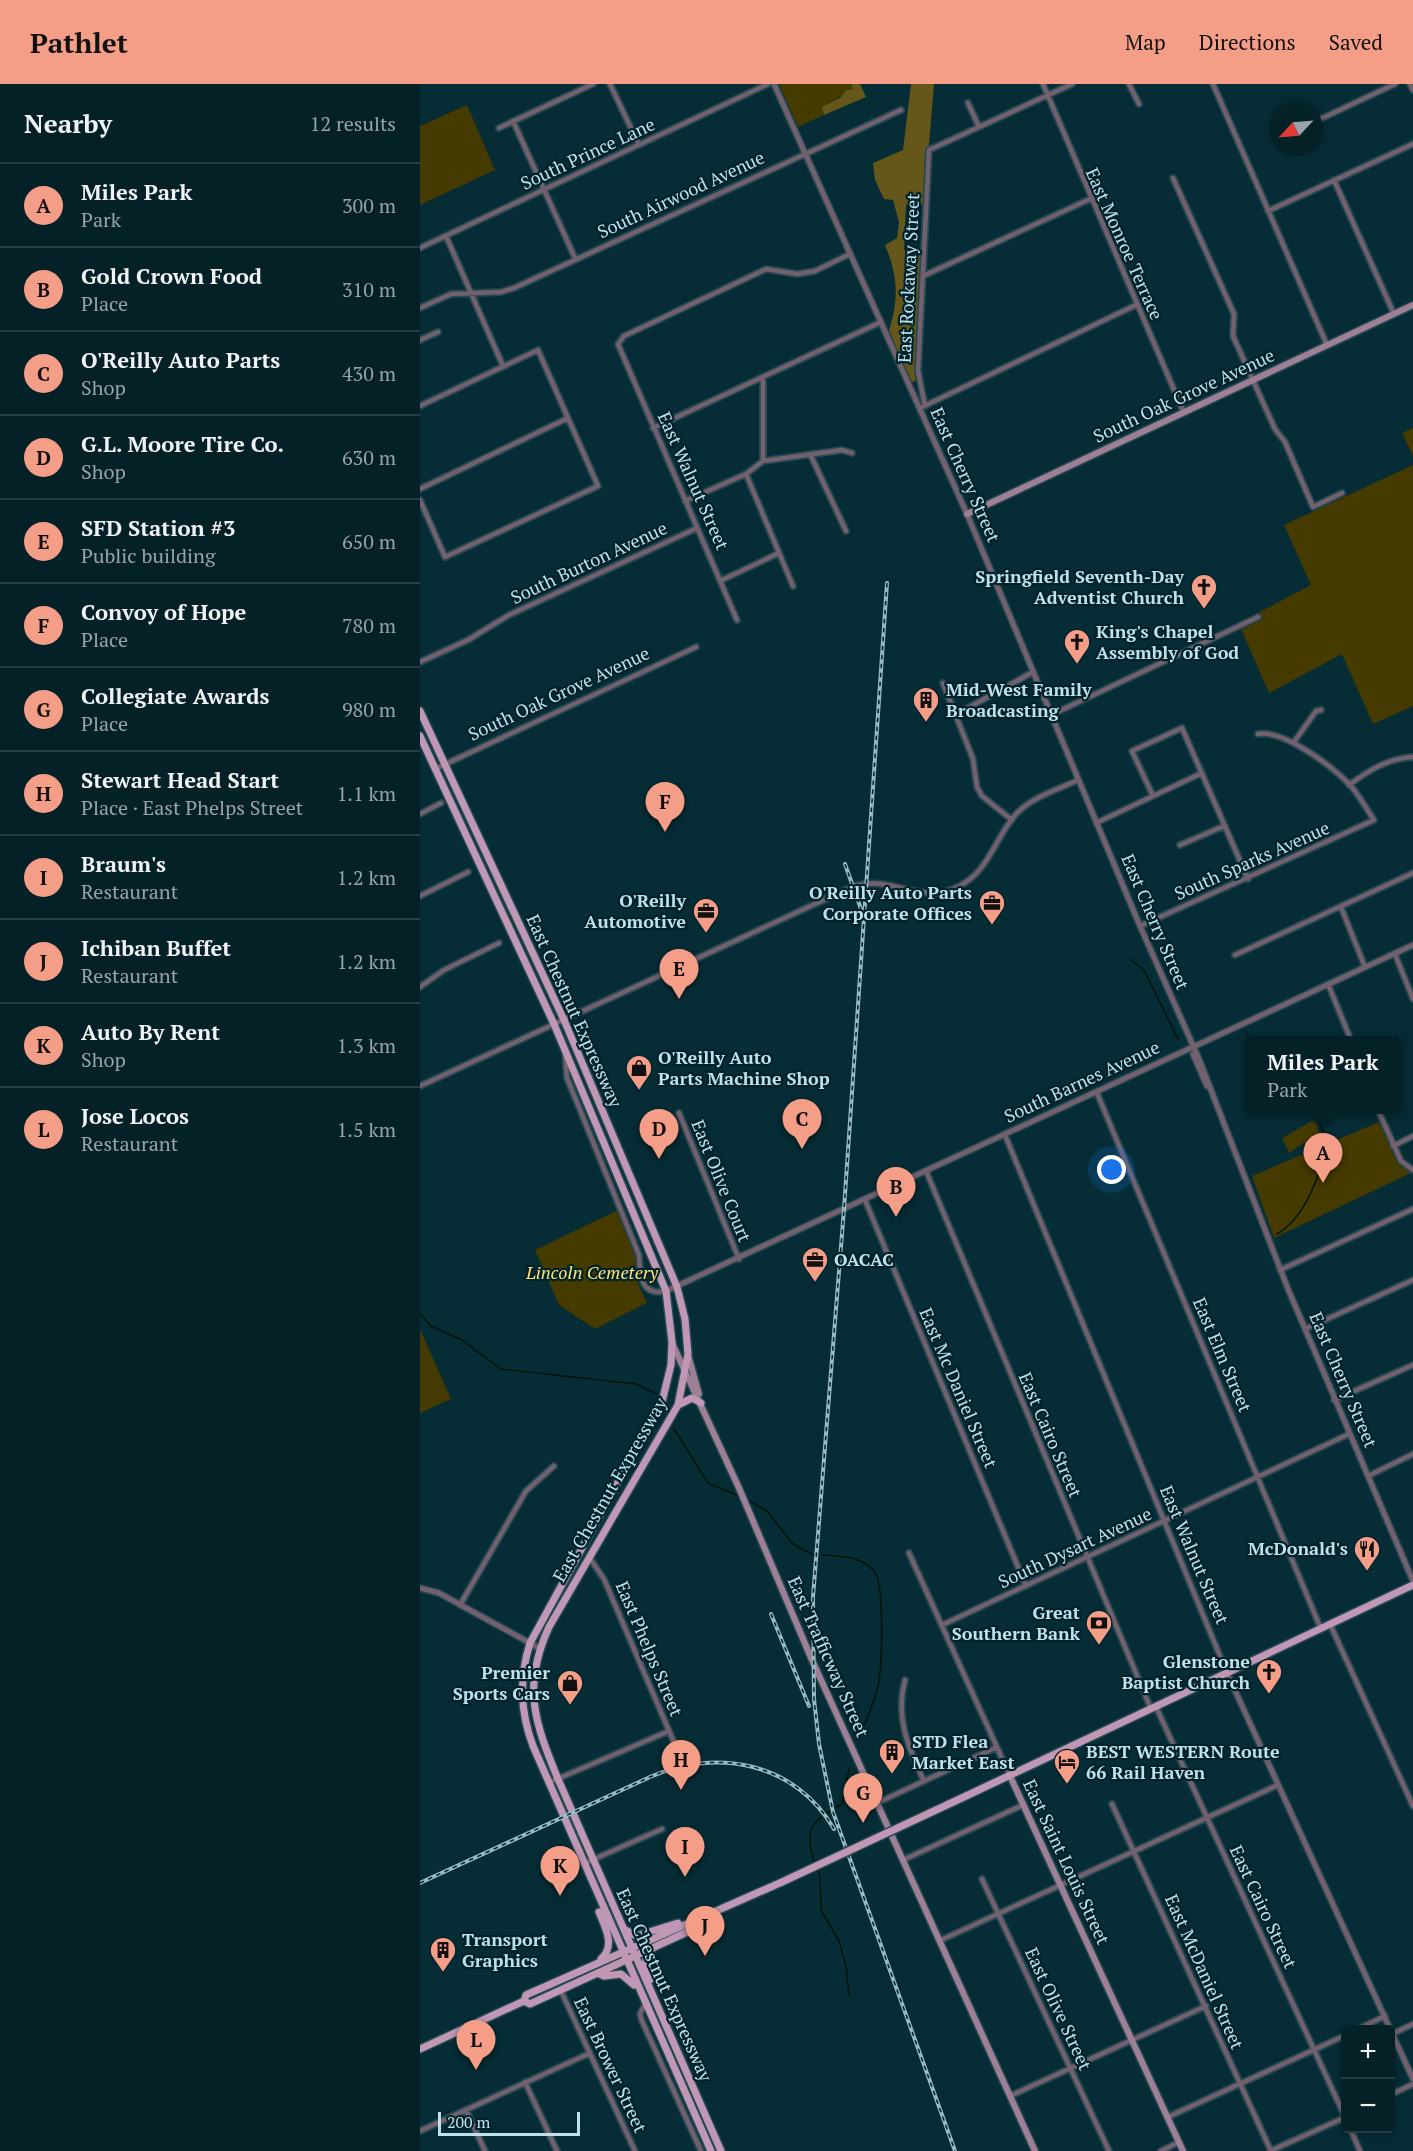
<!DOCTYPE html>
<meta charset="utf-8">
<style>
:root{--surface:#042128;--page:#0d2930;--text:#f1f3f6;--muted:#97a3a8;--line:#253e45;--accent:#f49e87}
body{margin:0;font-family:"PT Serif",serif;background:var(--page);color:var(--text)}
.controls{position:absolute;right:18px;bottom:18px;display:grid;overflow:hidden;border-radius:6px;box-shadow:0 3px 9px #0003}
.controls button{width:54px;height:54px;display:grid;place-items:center;padding:0;border:0;border-bottom:2px solid var(--line);background:var(--surface);color:var(--text);font:30px sans-serif}
.compass{position:absolute;left:849px;top:18px;width:54px;height:54px;border-radius:50%;background:var(--surface);box-shadow:0 3px 9px #0003;rotate:244deg}
.scale{position:absolute;left:18px;bottom:15px;width:142px;box-sizing:border-box;padding-left:6px;border:3px solid #c1e1ea;border-top:0;font-size:16px;line-height:21px;white-space:nowrap;color:#c1e1ea;-webkit-text-stroke:4px #00222b;paint-order:stroke}
.you{position:absolute;left:692px;top:1086px;width:21px;height:21px;margin:-15px;border:4px solid #fff;border-radius:50%;background:#1a73e8;box-shadow:0 0 0 9px #1a73e833}
.badge{display:grid;place-items:center;width:39px;height:39px;border-radius:50%;background:var(--accent);color:#111;font-size:20px;font-weight:700}
.pin{position:absolute;translate:-50% -50px;filter:drop-shadow(0 2px 3px #0008)}
.pin::after{content:'';position:absolute;top:32px;width:21px;height:18px;background:inherit;clip-path:polygon(0 0,100% 0,50% 100%)}
.popup{position:absolute;left:825px;top:952px;width:156px;height:78px;box-sizing:border-box;display:grid;place-content:center;border-radius:6px;background:var(--surface);filter:drop-shadow(0 2px 4px #0005);font-size:20px;white-space:nowrap;color:var(--muted)}
.popup b{font-size:22px;color:var(--text)}
.popup::after{content:'';position:absolute;left:50%;top:100%;margin-left:-12px;border:12px solid transparent;border-top-color:var(--surface)}
.list{margin:0;padding:0;list-style:none}
h2{display:flex;justify-content:space-between;align-items:center;height:78px;margin:0;padding:0 24px;font-size:26px}
h2 small{font-size:20px;font-weight:400;color:var(--muted)}
.list li{display:grid;grid-template-columns:39px 1fr auto;gap:18px;align-items:center;box-sizing:border-box;height:84px;padding:0 24px;border-top:2px solid var(--line)}
.list b{display:block;font-size:22px;white-space:nowrap}
.list p{margin:0;font-size:20px;white-space:nowrap;color:var(--muted)}
.list em{font-size:20px;font-style:normal;color:var(--muted)}
.map{position:relative;flex:none;width:993px;height:2067px;overflow:hidden}
header{display:flex;align-items:center;gap:36px;box-sizing:border-box;height:84px;padding:0 30px;background:var(--accent);color:#111}
header strong{font-size:28px}
nav{display:flex;gap:33px;margin-inline-start:auto;font-size:21px}
main{display:flex}
aside{flex:1;background:var(--surface)}
.map>svg:first-child{display:block}
</style>
<header>
<strong>Pathlet</strong>
<nav><a>Map</a><a>Directions</a><a>Saved</a></nav>
</header>
<main>
<aside>
<h2>Nearby<small>12 results</small></h2>
<ul class="list">
<li><span class="badge">A</span><div><b>Miles Park</b><p>Park</p></div><em>300 m</em></li>
<li><span class="badge">B</span><div><b>Gold Crown Food</b><p>Place</p></div><em>310 m</em></li>
<li><span class="badge">C</span><div><b>O'Reilly Auto Parts</b><p>Shop</p></div><em>430 m</em></li>
<li><span class="badge">D</span><div><b>G.L. Moore Tire Co.</b><p>Shop</p></div><em>630 m</em></li>
<li><span class="badge">E</span><div><b>SFD Station #3</b><p>Public building</p></div><em>650 m</em></li>
<li><span class="badge">F</span><div><b>Convoy of Hope</b><p>Place</p></div><em>780 m</em></li>
<li><span class="badge">G</span><div><b>Collegiate Awards</b><p>Place</p></div><em>980 m</em></li>
<li><span class="badge">H</span><div><b>Stewart Head Start</b><p>Place · East Phelps Street</p></div><em>1.1 km</em></li>
<li><span class="badge">I</span><div><b>Braum's</b><p>Restaurant</p></div><em>1.2 km</em></li>
<li><span class="badge">J</span><div><b>Ichiban Buffet</b><p>Restaurant</p></div><em>1.2 km</em></li>
<li><span class="badge">K</span><div><b>Auto By Rent</b><p>Shop</p></div><em>1.3 km</em></li>
<li><span class="badge">L</span><div><b>Jose Locos</b><p>Restaurant</p></div><em>1.5 km</em></li>
</ul>
</aside>
<div class="map">
<svg width="993" height="2067" viewBox="0 0 993 2067">
<rect width="100%" height="100%" fill="#062c35"/>
<path fill="#453a00" d="M 359,0 L 431,0 L 433,5 L 402,23 L 404,31 L 378,43 Z
M 47,21 L 75,86 L 0,121 L 0,42 Z
M 993,344 L 993,372 L 982,349 Z
M 993,381 L 993,622 L 953,640 L 922,570 L 849,609 L 821,545 L 830,533 L 891,501 L 864,441 Z
M 892,1037 L 896,1039 L 901,1057 L 888,1064 L 884,1059 L 869,1069 L 862,1054 Z
M 959,1038 L 976,1074 L 991,1089 L 854,1154 L 832,1092 Z
M 198,1126 L 215,1171 L 216,1195 L 227,1219 L 175,1245 L 139,1221 L 115,1166 Z
M 0,1245 L 31,1315 L 0,1329 Z"/>
<path fill="#65571a" d="M 431,0 L 440,0 L 446,13 L 404,31 L 402,23 L 421,13 L 426,6 L 433,5 Z
M 491,0 L 514,0 L 504,121 L 486,121 L 484,166 L 502,168 L 496,296 L 491,299 L 469,246 C 479,215 478,192 465,161 L 477,154 L 479,138 L 473,116 L 464,115 L 455,96 L 453,79 L 483,66 Z"/>
<g fill="none" stroke-linecap="round" stroke-linejoin="round">
<path stroke="#001508" stroke-width="1.5" d="M 710,875 L 724,886 L 758,955
M 827,951 L 833,956
M 857,1150 C 884,1135 904,1087 905,1056 C 905,1047 897,1034 894,1026
M 0,1230 L 11,1242 L 42,1256 L 81,1285 L 216,1300 L 237,1310
M 254,1345 L 288,1399 L 319,1412
M 326,1415 L 347,1427 L 373,1460 L 393,1471
M 402,1471 C 420,1472 442,1472 454,1487 C 465,1499 462,1584 458,1602 C 455,1616 449,1629 444,1642
M 395,1779 C 382,1744 393,1737 422,1720 L 429,1685
M 397,1784 L 400,1792 L 401,1826 L 419,1857 L 426,1882 L 429,1911"/>
<g stroke="#244952" stroke-width="8">
<path id="minor" d="M 190,0 L 219,61
M 623,0 L 764,329
M 709,0 L 719,20
M 793,0 L 907,261
M 990,0 L 993,6
M 548,19 L 559,43
M 93,37 L 155,174
M 894,38 L 975,0
M 79,44 L 173,0
M 753,94 L 814,230 L 813,252 L 855,345 L 865,358 L 893,423 L 922,409
M 914,96 L 974,230
M 848,127 L 993,60
M 26,152 L 83,282
M 0,164 L 348,0
M 503,192 L 670,115
M 0,224 L 31,210 L 81,208 L 94,204 L 481,26
M 0,256 L 18,248
M 343,293 L 343,377 L 326,390 L 373,502
M 0,322 L 118,266 L 178,402 L 25,473 L 0,416
M 505,322 L 498,287 L 509,66 L 652,0
M 500,324 L 716,221
M 233,344 L 461,238
M 391,372 L 426,447
M 343,377 L 422,366 L 432,369
M 0,405 L 148,334
M 265,417 L 326,390
M 300,497 L 359,469
M 317,536 L 198,260 L 204,252 L 346,185 L 377,190 L 395,187 L 430,170
M 0,578 L 48,556 L 89,531 L 277,444
M 523,599 L 553,675 L 557,703 L 562,712 L 592,736
M 537,630 L 613,588
M 631,631 L 838,533
M 874,658 L 896,627 L 901,626
M 15,685 L 276,563
M 929,701 C 949,686 969,674 993,673
M 733,712 L 712,667 L 762,644 L 828,795
M 0,730 L 21,719
M 676,739 L 782,689
M 760,761 L 804,742
M 0,812 L 48,788
M 921,823 L 945,883
M 720,842 L 954,736 C 946,724 939,711 930,701 C 912,682 863,645 838,650
M 975,870 L 993,915
M 815,871 L 993,789
M 908,900 L 931,956
M 0,903 L 24,886 L 79,859
M 145,970 L 147,994 L 219,1171 C 220,1190 220,1213 246,1207
M 0,1002 L 434,802 C 469,791 500,819 533,805 C 570,790 573,755 597,729 C 612,713 639,705 658,696
M 677,1009 L 901,1545
M 958,1026 L 981,1077 L 993,1086
M 259,1029 L 319,1175
M 585,1051 L 807,1589
M 973,1062 L 993,1052
M 506,1087 L 731,1625
M 445,1116 L 606,1502
M 860,1186 L 993,1125
M 885,1245 L 993,1196
M 914,1316 L 993,1281
M 948,1392 L 993,1370
M 489,1469 L 590,1692
M 169,1473 L 184,1495 L 259,1670
M 40,1521 L 106,1407 L 134,1382
M 910,1540 L 993,1722
M 522,1541 L 929,1350
M 485,1596 C 475,1633 488,1663 504,1697
M 736,1623 L 926,2035
M 128,1699 L 249,1647
M 457,1719 L 577,1663
M 692,1720 L 851,2067
M 483,1776 L 603,1721
M 163,1780 L 242,1745
M 562,1795 L 689,2067
M 519,1857 L 858,1701
M 141,1907 L 215,2067
M 225,1920 L 220,1930 L 222,1937 L 281,2067
M 936,1946 L 965,1932
M 972,1950 L 993,1940
M 105,1998 L 137,2067
M 970,2011 L 993,2000
M 590,2012 L 786,1922
M 46,2026 L 65,2067
M 748,2033 L 926,1951
M 930,2044 L 940,2067
M 0,2047 L 170,1969
M 741,2067 L 759,2058
M 850,2067 L 926,2033"/>
</g>
<g stroke="#244952" stroke-width="8">
<path id="tertiary" d="M 354,0 L 547,430 L 720,842 L 779,975 L 868,1205 L 993,1497
M 773,970 L 787,1002
M 246,1207 L 993,861
M 0,1504 L 19,1509 L 119,1564
M 807,1589 L 993,1995"/>
</g>
<g stroke="#244952" stroke-width="9">
<path id="secondary" d="M 547,430 L 993,221
M 252,1259 L 319,1404 L 392,1576 L 615,2067
M 268,1271 L 279,1310
M 590,1692 L 763,2067"/>
</g>
<g stroke="#244952" stroke-width="10">
<path id="primary" d="M 0,627 L 144,936 L 257,1203 L 265,1235 L 268,1270 L 258,1321 L 129,1543 C 102,1602 114,1637 138,1695 L 301,2067
M 0,652 L 134,940 L 246,1207 L 252,1258 L 251,1281 L 242,1318 L 110,1559 C 99,1595 100,1627 113,1662 L 291,2067
M 258,1321 L 272,1314 L 281,1319
M 546,1712 L 993,1501
M 179,1828 C 185,1843 196,1862 181,1875
M 204,1845 L 216,1852 L 258,1839
M 178,1889 L 184,1892 L 201,1890 L 214,1901
M 230,1896 C 225,1885 222,1874 232,1865
M 104,1917 L 106,1911 L 362,1798
M 0,1965 L 104,1917 L 110,1920 L 276,1844 L 284,1834"/>
</g>
<use href="#minor" stroke="#73606e" stroke-width="4.5"/>
<use href="#tertiary" stroke="#73606e" stroke-width="5"/>
<use href="#secondary" stroke="#9f7f96" stroke-width="6"/>
<use href="#primary" stroke="#c098b5" stroke-width="7"/>
<g stroke="#97b9c2" stroke-width="4">
<path id="rail" d="M 467,499 L 424,1125 L 393,1513 L 394,1615 L 399,1660 L 413,1728 L 535,2067
M 425,780 L 441,825
M 351,1530 L 389,1622
M 0,1799 L 230,1693 C 297,1663 376,1679 414,1745"/>
</g>
<use href="#rail" stroke="#00222b" stroke-width="1.5" stroke-dasharray="4.5" stroke-linecap="butt"/>
<g stroke="#244952" stroke-width="10" stroke-linecap="butt">
<path id="primary-bridge" d="M 362,1798 L 546,1712"/>
</g>
<use href="#primary-bridge" stroke="#c098b5" stroke-width="7"/>
</g>
<defs>
<g id="church-pin" transform="scale(1.35)"><path d="M0 17L-7.5 6A9.5 9.5 0 1 1 7.5 6Z" fill="#f49e87" stroke="#00222b"/><path d="M-1.2-6h2.4v3.5h3.3v2.4h-3.3V6h-2.4V-.1h-3.3v-2.4h3.3Z" fill="#111"/></g>
<g id="building-pin" transform="scale(1.35)"><path d="M0 17L-7.5 6A9.5 9.5 0 1 1 7.5 6Z" fill="#f49e87" stroke="#00222b"/><path d="M-4-6H4V6H1V3H-1V6H-4ZM-2.5-4.3h1.7v1.8h-1.7ZM.8-4.3h1.7v1.8H.8ZM-2.5-1h1.7V.8h-1.7ZM.8-1h1.7V.8H.8Z" fill="#111"/></g>
<g id="office-pin" transform="scale(1.35)"><path d="M0 17L-7.5 6A9.5 9.5 0 1 1 7.5 6Z" fill="#f49e87" stroke="#00222b"/><path d="M-6-3h4V-5.5h4V-3h4V5H-6ZM-1-4.5V-3h2v-1.5ZM-6 0V1H6V0Z" fill="#111"/></g>
<g id="shop-pin" transform="scale(1.35)"><path d="M0 17L-7.5 6A9.5 9.5 0 1 1 7.5 6Z" fill="#f49e87" stroke="#00222b"/><path d="M-5-2.5h2.3a2.7 3.5 0 0 1 5.4 0H5L5.5 6h-11ZM-1.5-2.5h3a1.5 2.3 0 0 0-3 0Z" fill="#111"/></g>
<g id="restaurant-pin" transform="scale(1.35)"><path d="M0 17L-7.5 6A9.5 9.5 0 1 1 7.5 6Z" fill="#f49e87" stroke="#00222b"/><path d="M-5-6h1v4h1v-4h1v4h1v-4h1v5L-1.5 .5V6h-2V.5L-5-1ZM5-6V6H3V1.5H1.5Q1.5-4 5-6Z" fill="#111"/></g>
<g id="bank-pin" transform="scale(1.35)"><path d="M0 17L-7.5 6A9.5 9.5 0 1 1 7.5 6Z" fill="#f49e87" stroke="#00222b"/><path d="M-6-4H6V4H-6ZM0-2.3a2.3 2.3 0 1 0 0 4.6a2.3 2.3 0 1 0 0-4.6Z" fill="#111"/></g>
<g id="hotel-pin" transform="scale(1.35)"><path d="M0 17L-7.5 6A9.5 9.5 0 1 1 7.5 6Z" fill="#f49e87" stroke="#00222b"/><path d="M-6-4.5h1.5V1H6V5H4.5V3h-9V5H-6ZM-4 0a1.8 1.8 0 1 1 3.6 0ZM.5 0V-2.5h3Q6-2.5 6 0Z" fill="#111"/></g>
</defs>
<g fill-rule="evenodd">
<use href="#church-pin" x="784" y="503"/>
<use href="#church-pin" x="657" y="558"/>
<use href="#building-pin" x="506" y="616"/>
<use href="#office-pin" x="572" y="819"/>
<use href="#office-pin" x="286" y="827"/>
<use href="#shop-pin" x="219" y="984"/>
<use href="#office-pin" x="395" y="1176"/>
<use href="#restaurant-pin" x="947" y="1465"/>
<use href="#bank-pin" x="679" y="1539"/>
<use href="#church-pin" x="849" y="1588"/>
<use href="#shop-pin" x="150" y="1599"/>
<use href="#building-pin" x="472" y="1668"/>
<use href="#hotel-pin" x="647" y="1678"/>
<use href="#building-pin" x="23" y="1866"/>
</g>
<g text-anchor="middle" stroke-width="4.5" stroke-linejoin="round" paint-order="stroke">
<g font-size="18" fill="#c1e1ea" stroke="#00222b">
<text transform="translate(168 70) rotate(-25)" y="6">South Prince Lane</text>
<text transform="translate(261 111) rotate(-25)" y="6">South Airwood Avenue</text>
<text transform="translate(704 160) rotate(66)" y="6">East Monroe Terrace</text>
<text transform="translate(489 194) rotate(-87)" y="6">East Rockaway Street</text>
<text transform="translate(764 312) rotate(-25)" y="6">South Oak Grove Avenue</text>
<text transform="translate(545 391) rotate(66)" y="6">East Cherry Street</text>
<text transform="translate(273 397) rotate(66)" y="6">East Walnut Street</text>
<text transform="translate(169 479) rotate(-25)" y="6">South Burton Avenue</text>
<text transform="translate(139 610) rotate(-25)" y="6">South Oak Grove Avenue</text>
<text transform="translate(832 777) rotate(-24)" y="6">South Sparks Avenue</text>
<text transform="translate(735 838) rotate(67)" y="6">East Cherry Street</text>
<text transform="translate(154 927) rotate(66)" y="6">East Chestnut Expressway</text>
<text transform="translate(662 998) rotate(-25)" y="6">South Barnes Avenue</text>
<text transform="translate(301 1097) rotate(68)" y="6">East Olive Court</text>
<text transform="translate(802 1271) rotate(67)" y="6">East Elm Street</text>
<text transform="translate(923 1296) rotate(67)" y="6">East Cherry Street</text>
<text transform="translate(538 1304) rotate(67)" y="6">East Mc Daniel Street</text>
<text transform="translate(630 1351) rotate(67)" y="6">East Cairo Street</text>
<text transform="translate(190 1406) rotate(-60)" y="6">East Chestnut Expressway</text>
<text transform="translate(655 1464) rotate(-25)" y="6">South Dysart Avenue</text>
<text transform="translate(774 1471) rotate(67)" y="6">East Walnut Street</text>
<text transform="translate(229 1565) rotate(67)" y="6">East Phelps Street</text>
<text transform="translate(408 1573) rotate(66)" y="6">East Trafficway Street</text>
<text transform="translate(646 1778) rotate(65)" y="6">East Saint Louis Street</text>
<text transform="translate(843 1823) rotate(65)" y="6">East Cairo Street</text>
<text transform="translate(784 1888) rotate(66)" y="6">East McDaniel Street</text>
<text transform="translate(244 1901) rotate(66)" y="6">East Chestnut Expressway</text>
<text transform="translate(638 1925) rotate(65)" y="6">East Olive Street</text>
<text transform="translate(190 1981) rotate(65)" y="6">East Brower Street</text>
</g>
<g font-size="18" font-weight="bold" fill="#c1e1ea" stroke="#00222b" text-anchor="end">
<text x="764" y="499">Springfield Seventh-Day<tspan x="764" dy="21">Adventist Church</tspan></text>
<text x="676" y="554" text-anchor="start">King's Chapel<tspan x="676" dy="21">Assembly of God</tspan></text>
<text x="526" y="612" text-anchor="start">Mid-West Family<tspan x="526" dy="21">Broadcasting</tspan></text>
<text x="552" y="815">O'Reilly Auto Parts<tspan x="552" dy="21">Corporate Offices</tspan></text>
<text x="266" y="823">O'Reilly<tspan x="266" dy="21">Automotive</tspan></text>
<text x="238" y="980" text-anchor="start">O'Reilly Auto<tspan x="238" dy="21">Parts Machine Shop</tspan></text>
<text x="414" y="1182" text-anchor="start">OACAC</text>
<text x="928" y="1471">McDonald's</text>
<text x="660" y="1535">Great<tspan x="660" dy="21">Southern Bank</tspan></text>
<text x="830" y="1584">Glenstone<tspan x="830" dy="21">Baptist Church</tspan></text>
<text x="130" y="1595">Premier<tspan x="130" dy="21">Sports Cars</tspan></text>
<text x="492" y="1664" text-anchor="start">STD Flea<tspan x="492" dy="21">Market East</tspan></text>
<text x="666" y="1674" text-anchor="start">BEST WESTERN Route<tspan x="666" dy="21">66 Rail Haven</tspan></text>
<text x="42" y="1862" text-anchor="start">Transport<tspan x="42" dy="21">Graphics</tspan></text>
</g>
<g font-size="18" font-style="italic" fill="#fde378" stroke="#00222b">
<text x="172" y="1195">Lincoln Cemetery</text>
</g>
</g>
</svg>
<div class="controls">
<button>+</button>
<button>−</button>
</div>
<svg class="compass" viewBox="-18 -18 36 36"><path d="M0-13l5 13h-10z" fill="#e53935"/><path d="M0 13l5-13h-10z" fill="#97a3a8"/></svg>
<div class="scale">200 m</div>
<div class="you"></div>
<div class="pin badge" style="left:903px;top:1099px">A</div>
<div class="popup"><b>Miles Park</b>Park</div>
<div class="pin badge" style="left:476px;top:1133px">B</div>
<div class="pin badge" style="left:382px;top:1065px">C</div>
<div class="pin badge" style="left:239px;top:1075px">D</div>
<div class="pin badge" style="left:259px;top:915px">E</div>
<div class="pin badge" style="left:245px;top:748px">F</div>
<div class="pin badge" style="left:443px;top:1739px">G</div>
<div class="pin badge" style="left:261px;top:1706px">H</div>
<div class="pin badge" style="left:265px;top:1793px">I</div>
<div class="pin badge" style="left:285px;top:1872px">J</div>
<div class="pin badge" style="left:140px;top:1812px">K</div>
<div class="pin badge" style="left:56px;top:1986px">L</div>
</div>
</main>
